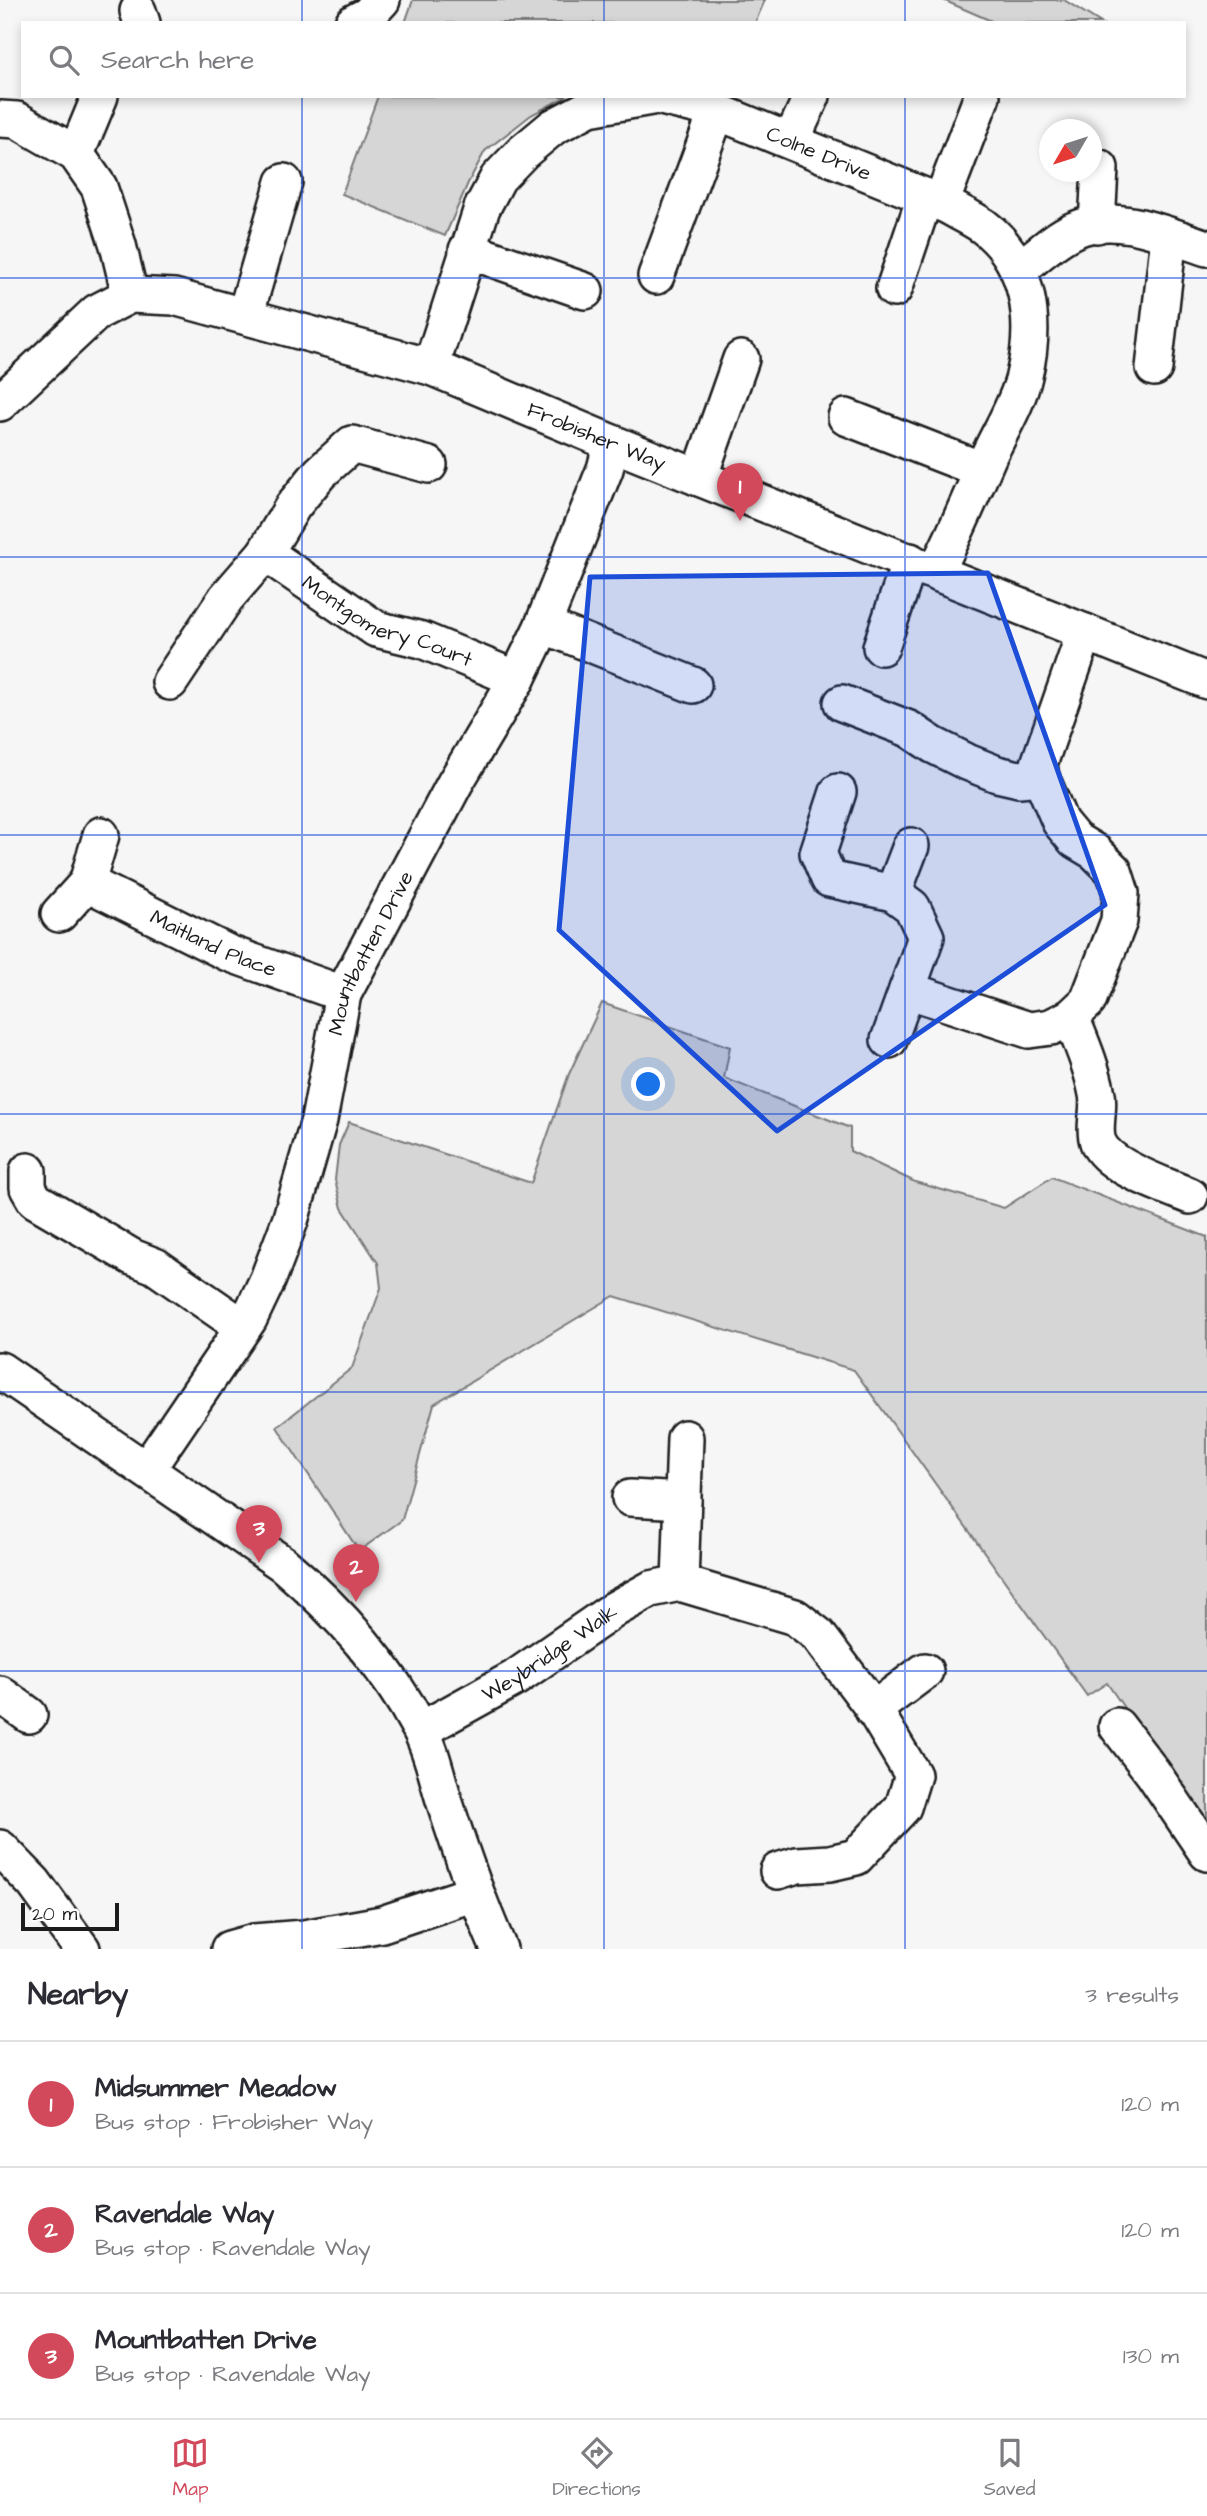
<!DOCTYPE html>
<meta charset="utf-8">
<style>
:root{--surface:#fff;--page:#f7f7f7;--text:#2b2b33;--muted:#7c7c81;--line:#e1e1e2;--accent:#d1495b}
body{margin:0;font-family:"Architects Daughter",sans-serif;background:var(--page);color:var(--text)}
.compass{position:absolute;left:1039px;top:119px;width:63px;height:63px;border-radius:50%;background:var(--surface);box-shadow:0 4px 10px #0003;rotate:231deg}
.scale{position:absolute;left:21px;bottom:18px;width:98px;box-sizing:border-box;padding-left:7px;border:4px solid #1c1c1c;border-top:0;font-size:19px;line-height:24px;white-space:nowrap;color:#1c1c1c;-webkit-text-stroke:5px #fff;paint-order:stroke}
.you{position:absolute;left:649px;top:1085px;width:24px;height:24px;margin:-18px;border:5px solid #fff;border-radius:50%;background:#1a73e8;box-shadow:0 0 0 10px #1a73e833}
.badge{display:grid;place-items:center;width:46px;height:46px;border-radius:50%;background:var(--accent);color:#fff;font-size:23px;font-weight:700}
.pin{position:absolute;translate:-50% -58px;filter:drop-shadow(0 2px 4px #0008)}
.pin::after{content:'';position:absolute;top:37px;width:24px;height:21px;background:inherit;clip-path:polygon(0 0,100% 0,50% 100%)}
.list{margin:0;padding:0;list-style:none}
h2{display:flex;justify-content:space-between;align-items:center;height:91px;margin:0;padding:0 28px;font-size:30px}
h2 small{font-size:23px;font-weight:400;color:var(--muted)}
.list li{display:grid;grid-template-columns:46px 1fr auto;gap:21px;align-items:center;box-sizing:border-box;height:126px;padding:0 28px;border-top:2px solid var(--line)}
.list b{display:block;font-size:26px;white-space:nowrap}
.list p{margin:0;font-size:23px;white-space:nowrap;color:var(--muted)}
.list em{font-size:23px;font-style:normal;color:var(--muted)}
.icon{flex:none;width:38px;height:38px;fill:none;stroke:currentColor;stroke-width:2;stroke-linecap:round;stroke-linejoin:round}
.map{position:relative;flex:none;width:1207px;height:1949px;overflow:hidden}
.search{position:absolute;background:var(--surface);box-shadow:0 4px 10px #0003;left:21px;right:21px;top:21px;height:77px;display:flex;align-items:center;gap:18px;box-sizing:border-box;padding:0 24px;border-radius:0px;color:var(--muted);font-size:26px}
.sheet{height:469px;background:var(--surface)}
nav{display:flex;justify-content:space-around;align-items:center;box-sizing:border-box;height:98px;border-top:2px solid var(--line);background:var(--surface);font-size:19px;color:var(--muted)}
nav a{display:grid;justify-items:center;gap:4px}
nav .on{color:var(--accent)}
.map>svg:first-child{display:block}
</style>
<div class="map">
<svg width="1207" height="1949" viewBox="0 0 1207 1949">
<rect width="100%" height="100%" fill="#f6f6f6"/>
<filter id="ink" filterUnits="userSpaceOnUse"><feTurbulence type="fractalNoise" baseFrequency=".0143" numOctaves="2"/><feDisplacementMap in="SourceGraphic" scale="14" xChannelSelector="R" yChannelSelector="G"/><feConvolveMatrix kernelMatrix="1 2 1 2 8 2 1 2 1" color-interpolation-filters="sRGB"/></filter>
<g filter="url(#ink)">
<path fill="#d6d6d6" stroke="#797979" stroke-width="2" d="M 413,0 L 765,0 L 755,23 L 405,23 Z
M 943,0 L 1064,0 L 1101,23 L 996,23 Z
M 378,96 L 567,96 L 531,115 L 485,151 L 468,183 L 445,236 L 342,194 Z
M 602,1003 L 730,1047 L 724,1078 L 850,1128 L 850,1151 L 915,1182 L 1004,1208 L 1052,1177 L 1207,1237 L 1207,1829 L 1107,1683 L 1087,1696 L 854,1370 L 614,1296 L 434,1404 L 402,1520 L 359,1551 L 277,1427 L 352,1368 L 381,1288 L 378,1263 L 342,1208 L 335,1180 L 339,1145 L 349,1122 L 531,1183 L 569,1074 Z"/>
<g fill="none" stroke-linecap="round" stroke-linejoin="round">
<g stroke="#1c1c1c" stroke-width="40">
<g id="minor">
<path d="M 138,11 L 142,23"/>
<path d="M 353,23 L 368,15 L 382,0"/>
<path d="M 0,119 L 17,120 L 76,154 L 99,187 L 118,245 L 130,295"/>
<path d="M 791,141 L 812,96"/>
<path d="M 76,154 L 100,96"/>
<path d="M 941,203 L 982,96"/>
<path d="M 1097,225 L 1100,168"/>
<path d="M 467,250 L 585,291"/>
<path d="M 1020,269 C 1037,256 1054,239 1074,230 C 1116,211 1166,235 1207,248"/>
<path d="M 656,276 L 717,111"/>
<path d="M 894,289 L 925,197"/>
<path d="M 245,316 L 284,182"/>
<path id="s1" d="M 431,367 L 482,208 L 498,178 L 523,152 L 553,127 L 589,108 L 657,96 L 711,109 L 946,205 C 958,212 972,218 983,226 C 1030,261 1037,323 1024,376 C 1019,400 1000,432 989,455 C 972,494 956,533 936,571"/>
<path d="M 1154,368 L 1169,236"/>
<path id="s2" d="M 0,403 L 97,312 L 130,295 L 174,297 L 431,367 L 612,443 L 1207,681"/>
<path d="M 846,417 L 982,470"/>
<path id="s3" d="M 429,465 L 352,444 L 320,473 L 293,506 L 265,553 L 376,629 L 422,640 L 517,679"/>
<path d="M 699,478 L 741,359"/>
<path d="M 543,625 L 693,685"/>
<path d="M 881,647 L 910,561"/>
<path d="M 170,682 L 226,598 L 265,553"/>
<path d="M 842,703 L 909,729 L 933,745 L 967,762 L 997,774 L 1019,779 L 1041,777"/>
<path d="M 838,792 L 818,853 L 829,879 L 893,893 L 912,907 L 926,937 L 907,990 L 1029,1030 L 1051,1027 L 1071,1017 L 1088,1001 L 1119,921 L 1121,893 L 1114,871 L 1095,852 L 1075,840 L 1060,822 L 1041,777 L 1039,764 L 1085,632"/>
<path d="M 87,883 L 101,835"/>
<path d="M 893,893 L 911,846"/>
<path id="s4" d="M 59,914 L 87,883 L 228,953 L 343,994"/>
<path d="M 1071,1017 C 1081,1042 1092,1067 1097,1094 C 1100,1108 1093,1128 1098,1142 C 1107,1167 1167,1186 1190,1196"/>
<path d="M 889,1040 L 907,990"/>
<path d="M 28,1171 L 28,1188 L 35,1200 L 132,1257 L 155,1266 L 243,1327"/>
<path d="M 0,1370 L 283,1564 C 336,1609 386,1665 419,1727 C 432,1750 437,1779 445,1803 C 461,1853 478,1901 499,1949"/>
<path id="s5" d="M 147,1469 L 249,1319 L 268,1279 L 290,1221 L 319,1120 L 343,994 L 455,783 L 517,679 L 543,625 L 605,469 L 612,443"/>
<path d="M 630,1498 L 683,1501"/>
<path d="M 680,1583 L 685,1438"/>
<path d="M 0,1694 L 29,1715"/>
<path d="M 873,1710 L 925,1671"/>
<path d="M 1117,1726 L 1153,1773 L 1207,1853"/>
<path id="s6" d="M 421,1730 L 515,1678 L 615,1609 L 651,1589 L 680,1583 L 795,1617 L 818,1635 L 873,1708 L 913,1775 L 903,1807 L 856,1857 L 830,1863 L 797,1865 L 778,1871"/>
<path d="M 0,1848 L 34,1883 L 82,1949"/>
<path d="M 229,1949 L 254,1942 L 304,1938 L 382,1924 L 475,1893"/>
</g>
</g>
<use href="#minor" stroke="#fff" stroke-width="35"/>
</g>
</g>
<path fill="#1d4ed8" fill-opacity="0.2" stroke="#1d4ed8" stroke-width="5" stroke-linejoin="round" d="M 988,573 L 1105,905 L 777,1131 L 559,930 L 590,577 Z"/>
<path fill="none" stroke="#1d4ed8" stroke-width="2" stroke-opacity="0.55" d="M 302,0 L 302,23M 604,0 L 604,23M 905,0 L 905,23M 302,96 L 302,1949M 604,96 L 604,1949M 905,96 L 905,1949M 0,278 L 1207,278M 0,557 L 1207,557M 0,835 L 1207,835M 0,1114 L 1207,1114M 0,1392 L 1207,1392M 0,1671 L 1207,1671"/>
<g text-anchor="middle" stroke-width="5" stroke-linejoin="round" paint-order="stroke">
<g font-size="21" fill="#1c1c1c" stroke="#fff">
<text dy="7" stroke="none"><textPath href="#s1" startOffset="558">Colne Drive</textPath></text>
<text dy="7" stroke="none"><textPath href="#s2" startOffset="660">Frobisher Way</textPath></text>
<text dy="7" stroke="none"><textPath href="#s3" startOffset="362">Montgomery Court</textPath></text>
<text dy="7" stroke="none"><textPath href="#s4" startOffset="182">Maitland Place</textPath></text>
<text dy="7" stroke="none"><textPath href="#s5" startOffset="569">Mountbatten Drive</textPath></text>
<text dy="7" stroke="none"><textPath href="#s6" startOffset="150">Weybridge Walk</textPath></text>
</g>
</g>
</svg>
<svg class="compass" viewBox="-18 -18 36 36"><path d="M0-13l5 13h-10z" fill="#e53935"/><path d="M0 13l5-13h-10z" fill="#7c7c81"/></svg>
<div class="scale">20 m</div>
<div class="you"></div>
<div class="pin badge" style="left:740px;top:521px">1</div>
<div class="pin badge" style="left:356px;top:1602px">2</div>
<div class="pin badge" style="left:259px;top:1563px">3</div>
<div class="search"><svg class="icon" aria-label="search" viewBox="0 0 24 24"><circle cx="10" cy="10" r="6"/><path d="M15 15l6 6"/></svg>Search here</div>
</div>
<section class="sheet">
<h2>Nearby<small>3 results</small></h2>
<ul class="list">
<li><span class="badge">1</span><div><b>Midsummer Meadow</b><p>Bus stop · Frobisher Way</p></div><em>120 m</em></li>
<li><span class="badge">2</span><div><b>Ravendale Way</b><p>Bus stop · Ravendale Way</p></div><em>120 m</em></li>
<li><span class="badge">3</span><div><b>Mountbatten Drive</b><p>Bus stop · Ravendale Way</p></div><em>130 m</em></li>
</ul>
</section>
<nav>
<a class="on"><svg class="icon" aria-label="map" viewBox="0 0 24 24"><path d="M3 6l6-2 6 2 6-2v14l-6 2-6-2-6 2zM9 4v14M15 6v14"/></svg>Map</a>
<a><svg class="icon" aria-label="directions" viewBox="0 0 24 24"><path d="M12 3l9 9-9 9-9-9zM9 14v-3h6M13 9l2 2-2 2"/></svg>Directions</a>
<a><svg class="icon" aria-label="saved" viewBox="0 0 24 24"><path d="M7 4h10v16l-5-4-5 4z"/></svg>Saved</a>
</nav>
